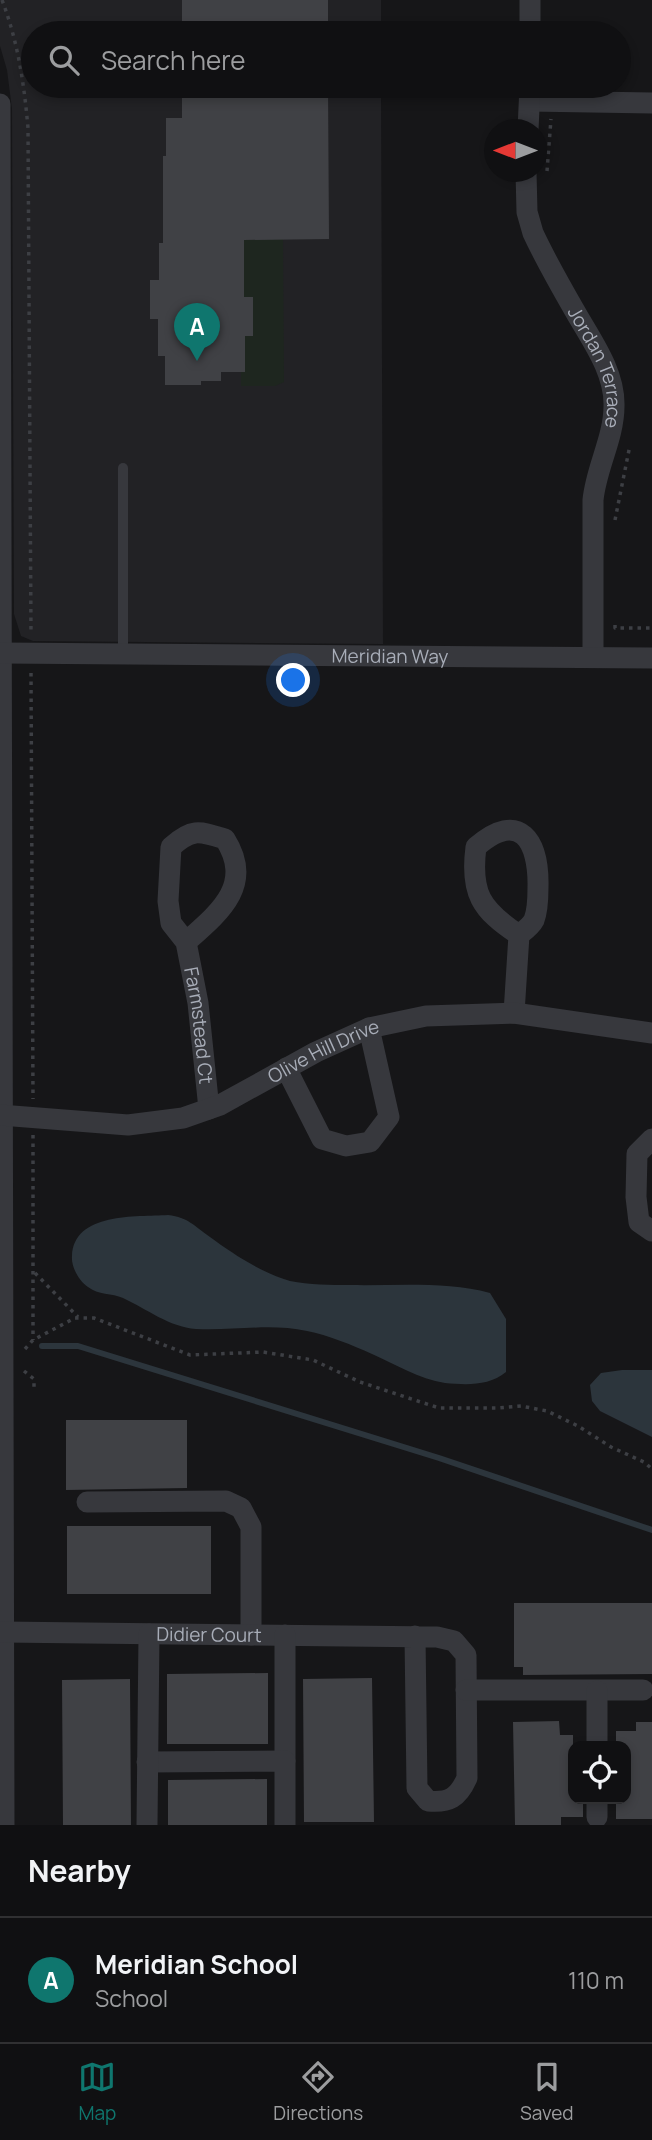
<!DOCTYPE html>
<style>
:root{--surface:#101012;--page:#1e1e20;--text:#f1f3f6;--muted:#9c9d9f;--line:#303032;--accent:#0f766e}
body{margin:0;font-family:Manrope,sans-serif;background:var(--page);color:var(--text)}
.controls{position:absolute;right:21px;bottom:21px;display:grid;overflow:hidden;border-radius:14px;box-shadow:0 4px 10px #0003}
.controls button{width:63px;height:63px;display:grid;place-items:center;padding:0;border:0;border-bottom:2px solid var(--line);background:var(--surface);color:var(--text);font:35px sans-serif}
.compass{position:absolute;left:484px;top:119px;width:63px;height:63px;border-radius:50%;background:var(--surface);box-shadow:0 4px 10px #0003;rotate:270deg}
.you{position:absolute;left:294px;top:681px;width:24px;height:24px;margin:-18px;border:5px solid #fff;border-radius:50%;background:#1a73e8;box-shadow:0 0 0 10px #1a73e833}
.badge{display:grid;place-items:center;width:46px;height:46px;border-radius:50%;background:var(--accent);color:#fff;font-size:23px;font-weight:700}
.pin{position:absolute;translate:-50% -58px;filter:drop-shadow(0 2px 4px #0008)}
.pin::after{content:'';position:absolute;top:37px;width:24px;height:21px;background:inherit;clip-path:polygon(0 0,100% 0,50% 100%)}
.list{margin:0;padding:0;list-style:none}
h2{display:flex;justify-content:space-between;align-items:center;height:91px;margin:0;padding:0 28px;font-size:30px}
h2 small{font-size:23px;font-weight:400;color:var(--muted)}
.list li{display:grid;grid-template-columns:46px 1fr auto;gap:21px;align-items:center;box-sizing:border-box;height:126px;padding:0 28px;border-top:2px solid var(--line)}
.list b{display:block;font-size:26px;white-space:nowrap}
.list p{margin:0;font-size:23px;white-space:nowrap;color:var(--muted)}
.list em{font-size:23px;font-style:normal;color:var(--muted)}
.icon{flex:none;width:38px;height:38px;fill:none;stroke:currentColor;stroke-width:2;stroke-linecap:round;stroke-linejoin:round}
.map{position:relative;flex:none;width:652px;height:1825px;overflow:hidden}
.search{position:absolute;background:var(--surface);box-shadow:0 4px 10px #0003;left:21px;right:21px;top:21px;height:77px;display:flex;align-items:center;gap:18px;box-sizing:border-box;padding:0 24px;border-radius:38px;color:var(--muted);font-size:26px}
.sheet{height:217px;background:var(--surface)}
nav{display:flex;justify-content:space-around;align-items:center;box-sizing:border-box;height:98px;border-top:2px solid var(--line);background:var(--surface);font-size:19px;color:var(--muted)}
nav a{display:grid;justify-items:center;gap:4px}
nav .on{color:var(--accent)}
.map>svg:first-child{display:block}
</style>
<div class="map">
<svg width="652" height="1825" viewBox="0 0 652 1825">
<rect width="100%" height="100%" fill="#161618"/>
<path fill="#222225" d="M 0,0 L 381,0 L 381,33 L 33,33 L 33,86 L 381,86 L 383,644 L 33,641 L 21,636 L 14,614 L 12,109 L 7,70 L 0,46 Z"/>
<path fill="#1e261f" d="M 283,239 L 284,382 L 275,386 L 241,386 L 241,372 L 245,372 L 243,336 L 253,336 L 253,298 L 242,297 L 244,261 L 223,240 Z"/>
<path fill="#2c353c" d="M 168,1215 C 189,1218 193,1225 210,1237 C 233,1254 262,1273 290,1281 C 309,1285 331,1285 350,1285 C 395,1286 446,1281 490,1293 L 506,1319 L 506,1372 C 489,1386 467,1385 445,1383 C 419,1379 395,1364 372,1354 C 352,1345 328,1335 307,1331 C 270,1323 233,1331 196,1329 C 169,1327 147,1309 123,1298 C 112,1293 98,1295 88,1287 C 79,1281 71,1267 72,1256 C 74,1212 136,1217 168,1215 Z
M 622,1370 L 652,1370 L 652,1437 L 600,1411 L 592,1401 L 590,1385 L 601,1373 Z"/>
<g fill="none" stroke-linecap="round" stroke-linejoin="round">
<path stroke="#2c353c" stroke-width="6" d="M 42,1346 L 78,1346 L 439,1458 L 652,1530"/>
</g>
<path fill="#404145" d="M 182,0 L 328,0 L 328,33 L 182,33 Z
M 182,86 L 328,86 L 329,239 L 244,240 L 244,297 L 253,297 L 253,336 L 245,336 L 245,372 L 221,372 L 221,381 L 201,381 L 201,385 L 165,385 L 165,356 L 158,356 L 158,319 L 150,319 L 150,280 L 159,280 L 159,243 L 163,243 L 163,156 L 166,156 L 166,118 L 182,118 Z
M 66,1420 L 187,1420 L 187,1488 L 66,1490 Z
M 67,1526 L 211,1526 L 211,1594 L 67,1594 Z
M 514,1603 L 652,1603 L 652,1674 L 523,1675 L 523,1667 L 514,1667 Z
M 268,1673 L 268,1744 L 167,1744 L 167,1674 Z
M 372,1678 L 374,1822 L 304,1822 L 303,1679 Z
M 130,1679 L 131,1825 L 63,1825 L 62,1680 Z
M 559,1721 L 560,1735 L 573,1735 L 573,1799 L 583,1799 L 583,1817 L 561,1817 L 561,1825 L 515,1825 L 513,1722 Z
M 636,1722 L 652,1722 L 652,1819 L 616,1819 L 616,1799 L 626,1799 L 626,1746 L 616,1746 L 616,1731 L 636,1731 Z
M 267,1779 L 267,1825 L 168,1825 L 168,1780 Z"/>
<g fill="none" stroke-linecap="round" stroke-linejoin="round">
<path stroke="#3d3f44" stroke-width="3.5" stroke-dasharray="3.5 5" stroke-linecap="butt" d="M 2,0 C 18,42 24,83 28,128 L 31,634
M 547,171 L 551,119
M 615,520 L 630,445
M 615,625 L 615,628 L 652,628
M 31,673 L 33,1099
M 33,1135 L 33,1340
M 35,1273 L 78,1317
M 25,1349 L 33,1340 L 75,1318 L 94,1318 L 190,1355 L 263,1352 L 313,1360 L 360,1382 L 439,1408 L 497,1408 L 521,1406 L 547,1411 L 578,1426 L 611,1447 L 644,1462 L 652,1469
M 24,1371 L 34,1379 L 34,1388"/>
<path stroke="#37383d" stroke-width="10" d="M 123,468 L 123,654"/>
<g stroke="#37383d" stroke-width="21">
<path d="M 530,0 L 530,33"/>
<path d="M 530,101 L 652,103"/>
<path d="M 0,104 L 4,1825"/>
<path d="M 528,130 L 530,86"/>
<path id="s1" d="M 526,172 L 527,212 L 533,233 C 546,261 561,287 576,313 C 592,341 615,372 614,406 C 614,438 596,468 593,500 L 593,657"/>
<path id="s2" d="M 2,653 L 652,658"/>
<path id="s3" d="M 186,942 C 220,912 254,885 225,839 C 199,831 192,828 171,847 L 168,901 L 171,923 L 186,942 L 198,1003 L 209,1109"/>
<path d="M 514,1013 L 519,935 C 524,931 531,926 534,920 C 538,910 538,897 538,887 C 539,841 520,809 476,847 C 470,893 481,910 519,935"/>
<path d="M 286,1068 L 322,1139 L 346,1146 L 370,1142 L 389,1117 L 369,1028"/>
<path id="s4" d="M 0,1115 L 128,1125 L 183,1118 L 220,1105 L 316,1052 L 369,1028 L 426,1016 L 514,1013 L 652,1033"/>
<path d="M 652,1139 L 637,1154 L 636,1197 L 639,1222 L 652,1231"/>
<path d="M 87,1502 L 226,1501 L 241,1508 L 251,1527 L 251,1635"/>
<path id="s5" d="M 3,1632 L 437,1637 L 454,1641 L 466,1655 L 467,1778 C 458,1798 449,1803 428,1801 L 417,1788 L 415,1636"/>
<path d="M 466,1690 L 643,1690"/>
<path d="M 597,1691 L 597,1746"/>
<path d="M 285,1761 L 285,1635"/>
<path d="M 147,1762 L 285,1761 L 285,1825"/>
<path d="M 597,1799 L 597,1817"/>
<path d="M 147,1825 L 149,1634"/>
</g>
</g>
<g text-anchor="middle" stroke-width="7" stroke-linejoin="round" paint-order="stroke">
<g font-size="19" fill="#a8adb8" stroke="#111113">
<text dy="7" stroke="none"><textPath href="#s1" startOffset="212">Jordan Terrace</textPath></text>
<text dy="7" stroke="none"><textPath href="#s2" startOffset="388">Meridian Way</textPath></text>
<text dy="7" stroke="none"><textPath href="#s3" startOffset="368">Farmstead Ct</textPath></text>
<text dy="7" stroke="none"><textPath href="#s4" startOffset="340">Olive Hill Drive</textPath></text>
<text dy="7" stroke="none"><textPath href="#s5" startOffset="206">Didier Court</textPath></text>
</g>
</g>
</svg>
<div class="controls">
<button><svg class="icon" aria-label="locate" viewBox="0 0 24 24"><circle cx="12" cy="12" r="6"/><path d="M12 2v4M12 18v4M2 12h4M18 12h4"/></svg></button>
</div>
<svg class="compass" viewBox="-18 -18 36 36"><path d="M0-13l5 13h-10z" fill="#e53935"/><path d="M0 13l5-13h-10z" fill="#9c9d9f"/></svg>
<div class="you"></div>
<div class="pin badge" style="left:197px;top:361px">A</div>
<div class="search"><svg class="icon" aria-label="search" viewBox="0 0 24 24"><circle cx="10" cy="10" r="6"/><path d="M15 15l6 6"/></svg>Search here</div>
</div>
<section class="sheet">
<h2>Nearby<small></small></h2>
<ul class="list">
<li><span class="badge">A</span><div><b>Meridian School</b><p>School</p></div><em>110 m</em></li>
</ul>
</section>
<nav>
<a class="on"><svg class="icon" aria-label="map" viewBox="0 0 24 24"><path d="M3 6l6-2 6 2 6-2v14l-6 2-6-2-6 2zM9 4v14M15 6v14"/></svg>Map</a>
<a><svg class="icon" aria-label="directions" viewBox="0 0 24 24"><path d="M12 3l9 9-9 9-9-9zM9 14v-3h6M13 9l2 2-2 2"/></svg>Directions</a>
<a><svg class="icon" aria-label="saved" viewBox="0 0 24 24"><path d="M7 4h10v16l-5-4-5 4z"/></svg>Saved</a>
</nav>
